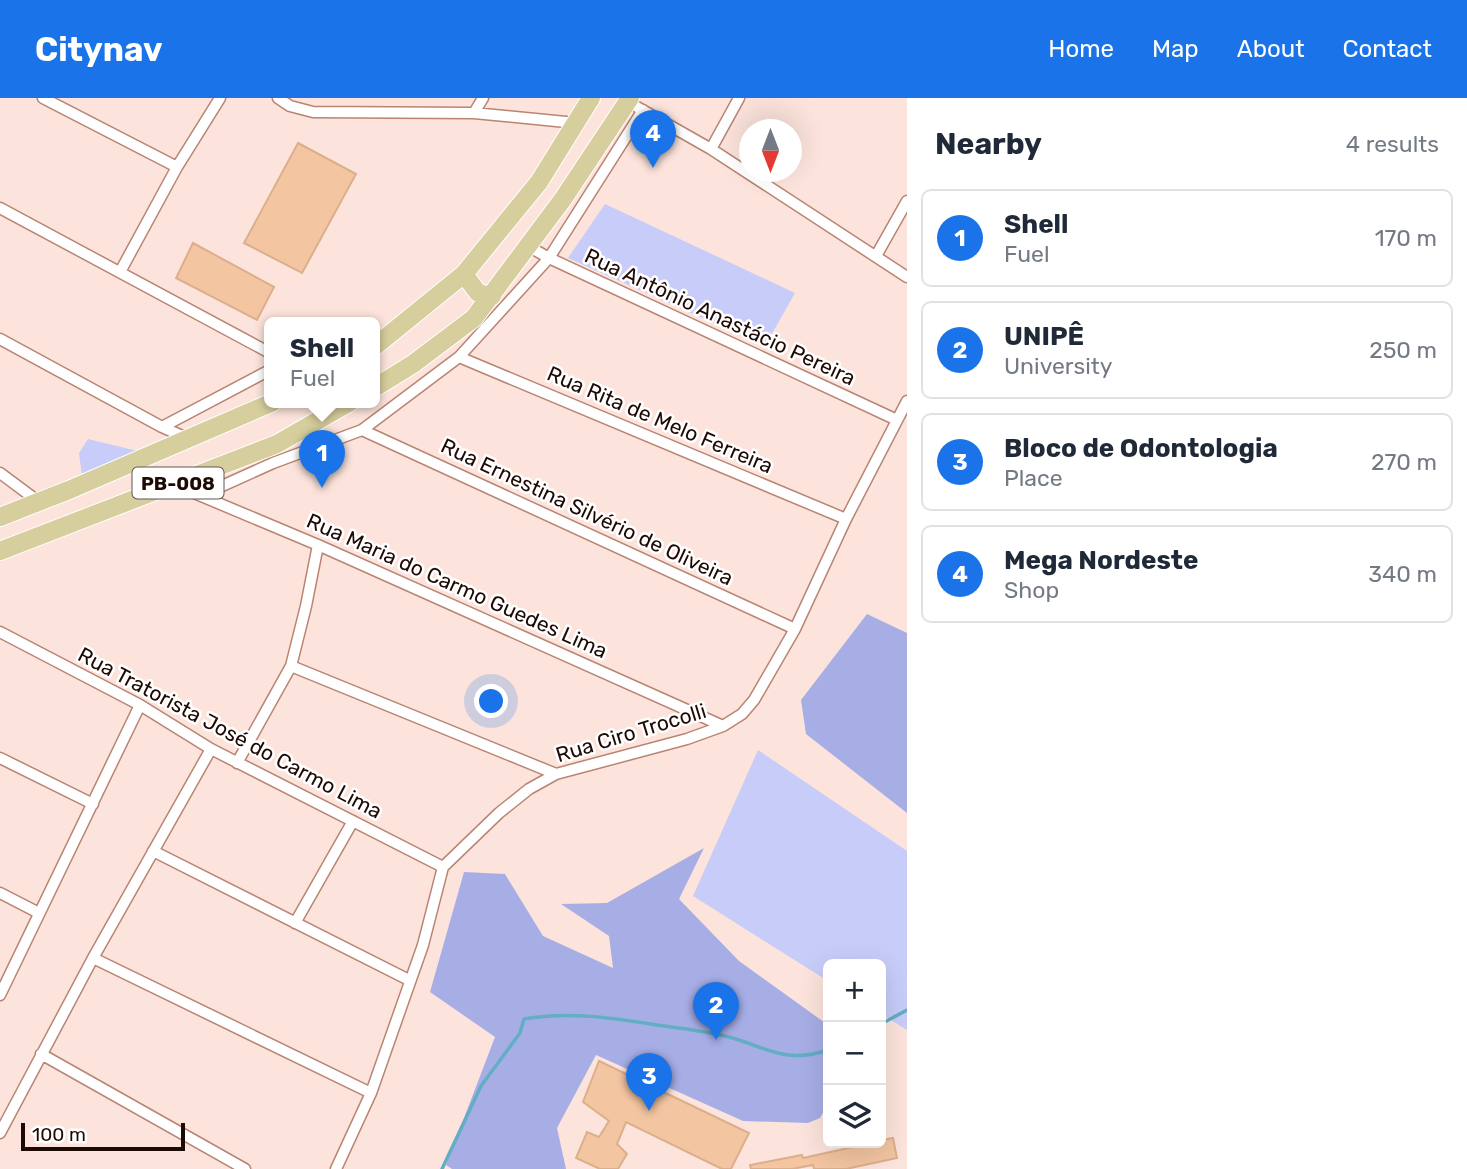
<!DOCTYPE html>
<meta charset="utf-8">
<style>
:root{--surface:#fff;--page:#f6f6f7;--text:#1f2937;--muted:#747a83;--line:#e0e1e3;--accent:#1a73e8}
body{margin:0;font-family:Rubik,sans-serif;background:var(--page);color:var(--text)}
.controls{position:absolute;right:21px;bottom:21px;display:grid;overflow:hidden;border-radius:10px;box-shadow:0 7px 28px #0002}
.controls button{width:63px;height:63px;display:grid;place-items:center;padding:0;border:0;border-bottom:2px solid var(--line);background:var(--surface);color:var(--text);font:35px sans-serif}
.compass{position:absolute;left:739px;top:21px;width:63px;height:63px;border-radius:50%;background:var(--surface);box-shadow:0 7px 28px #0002;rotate:180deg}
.scale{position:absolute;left:21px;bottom:18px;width:164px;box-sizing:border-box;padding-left:7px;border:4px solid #1d0a05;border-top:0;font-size:19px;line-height:24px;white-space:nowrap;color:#1d0a05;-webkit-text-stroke:5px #fff;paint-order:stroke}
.you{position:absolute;left:492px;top:604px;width:24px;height:24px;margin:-18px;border:5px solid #fff;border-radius:50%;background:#1a73e8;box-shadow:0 0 0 10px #1a73e833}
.badge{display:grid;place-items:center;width:46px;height:46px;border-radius:50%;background:var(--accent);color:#fff;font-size:23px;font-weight:700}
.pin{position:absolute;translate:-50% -58px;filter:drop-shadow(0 2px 4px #0008)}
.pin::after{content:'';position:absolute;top:37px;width:24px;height:21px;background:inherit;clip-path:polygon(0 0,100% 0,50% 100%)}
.popup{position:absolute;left:264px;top:219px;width:116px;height:91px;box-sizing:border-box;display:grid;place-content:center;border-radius:10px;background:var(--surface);filter:drop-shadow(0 2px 5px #0005);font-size:23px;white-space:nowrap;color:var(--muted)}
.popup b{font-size:26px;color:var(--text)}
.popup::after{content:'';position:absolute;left:50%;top:100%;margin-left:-14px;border:14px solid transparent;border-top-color:var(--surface)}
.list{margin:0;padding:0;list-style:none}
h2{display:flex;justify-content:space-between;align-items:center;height:91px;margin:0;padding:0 28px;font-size:30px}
h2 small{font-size:23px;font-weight:400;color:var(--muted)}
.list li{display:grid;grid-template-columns:46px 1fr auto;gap:21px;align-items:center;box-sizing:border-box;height:98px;margin:0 14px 14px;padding:0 14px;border:2px solid var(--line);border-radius:10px}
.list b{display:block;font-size:26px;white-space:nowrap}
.list p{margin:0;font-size:23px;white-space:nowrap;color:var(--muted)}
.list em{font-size:23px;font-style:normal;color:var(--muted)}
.icon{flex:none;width:38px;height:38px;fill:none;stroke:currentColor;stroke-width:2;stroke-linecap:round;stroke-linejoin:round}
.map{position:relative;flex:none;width:907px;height:1071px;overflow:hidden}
header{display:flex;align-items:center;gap:42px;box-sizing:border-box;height:98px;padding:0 35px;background:var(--accent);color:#fff}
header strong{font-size:33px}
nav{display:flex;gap:38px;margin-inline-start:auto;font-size:24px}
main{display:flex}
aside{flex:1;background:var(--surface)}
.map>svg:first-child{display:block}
</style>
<header>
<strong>Citynav</strong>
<nav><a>Home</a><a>Map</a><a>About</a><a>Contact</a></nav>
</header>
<main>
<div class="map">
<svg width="907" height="1071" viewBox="0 0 907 1071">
<rect width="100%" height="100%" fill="#fce4dc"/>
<path fill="#c7ccf9" d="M 605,106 L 795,195 L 765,248 L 568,160 Z
M 88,341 L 158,358 L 83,386 L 79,355 Z
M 758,652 L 907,753 L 907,932 L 881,916 L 881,866 L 828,866 L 828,883 L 693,798 Z"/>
<path fill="#a7aee6" d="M 867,516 L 907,535 L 907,715 L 806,636 L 801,602 Z
M 704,750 L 679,801 L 739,863 L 828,927 L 828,998 L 826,1009 L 820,1020 L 808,1025 L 743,1023 L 596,957 L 557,1030 L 566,1071 L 452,1071 L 446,1067 L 495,939 L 430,894 L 464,774 L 505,776 L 543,838 L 613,870 L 609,838 L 561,806 L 607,805 Z"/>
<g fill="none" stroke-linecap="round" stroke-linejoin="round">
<path stroke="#63aec4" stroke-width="3.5" d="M 881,926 L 907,912
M 442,1071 L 481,988 L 520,935 L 524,921 C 568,913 613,920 657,927 C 680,930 703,933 725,938 C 766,948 784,967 828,952"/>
</g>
<path fill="#f3c5a1" stroke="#dcaf8c" stroke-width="2" d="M 298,45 L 356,76 L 302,175 L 244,145 Z
M 193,145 L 274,189 L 257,222 L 176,180 Z
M 599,963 L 749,1035 L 731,1071 L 722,1071 L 626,1024 L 617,1046 L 627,1056 L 618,1071 L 600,1071 L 576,1060 L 587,1034 L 599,1039 L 609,1023 L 583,1004 Z
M 893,1040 L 897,1060 L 846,1071 L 814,1071 L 813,1067 L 792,1071 L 751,1071 L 750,1067 L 802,1057 L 803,1060 L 871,1045 L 881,1045 L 881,1042 Z"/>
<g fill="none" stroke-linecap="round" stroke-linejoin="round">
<g stroke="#b98472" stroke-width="13">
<path id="street" d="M 43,0 L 177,69
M 278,0 L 290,8 L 313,14 L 474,15 L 576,25
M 637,9 L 711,51 L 907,179
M 474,15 L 483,0
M 711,51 L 739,0
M 0,110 L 270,255
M 528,148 L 549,160 L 897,322
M 876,158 L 907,103
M 120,174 L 177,69 L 220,0
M 0,241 L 162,329 L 189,341
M 459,259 L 846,421
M 162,329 L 270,272
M 362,332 L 795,531
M 0,375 L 39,404
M 175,387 L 318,447 L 723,628
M 202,397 L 273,365 L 362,332 L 459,259 L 549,160 L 643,12
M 0,534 L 140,607 L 211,651 L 443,769
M 291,568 L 556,676
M 0,660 L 93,706
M 237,665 L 291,568 L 306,508 L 318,447
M 153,753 L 409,882
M 0,795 L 39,815
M 295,825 L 353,723
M 93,860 L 371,995
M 0,897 L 140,607
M 41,956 L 245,1071
M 0,1035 L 93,860 L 211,651
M 336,1071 L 371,995 L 423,847 L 443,769 L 499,715 L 529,691 L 556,676 L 687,641 L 723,628 L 742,616 L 754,602 L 795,531 L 846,421 L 907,303"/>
</g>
<g stroke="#fff" stroke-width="20">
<path id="primary" d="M 464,176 L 478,195 L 492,198
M 374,249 L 464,176 L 539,84 L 591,0
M 374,290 L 413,266 L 474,220 L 563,101 L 630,0
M 0,419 L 69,392 L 273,304
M 0,453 L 277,346 L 350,304"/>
</g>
<use href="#street" stroke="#fff" stroke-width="10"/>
<use href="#primary" stroke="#d7ce9d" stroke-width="18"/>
</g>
<g text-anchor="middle" stroke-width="5" stroke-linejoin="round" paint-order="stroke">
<rect fill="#fff" stroke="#615450" stroke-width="2" x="132.5" y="369.5" width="91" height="31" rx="5"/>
<g font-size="19" font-weight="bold" fill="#1d0a05">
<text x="178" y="392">PB-008</text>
</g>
<g font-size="21" fill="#1d0a05" stroke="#fff">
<text transform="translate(720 219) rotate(25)" y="7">Rua Antônio Anastácio Pereira</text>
<text transform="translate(660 322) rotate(23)" y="7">Rua Rita de Melo Ferreira</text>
<text transform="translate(587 414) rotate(25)" y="7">Rua Ernestina Silvério de Oliveira</text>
<text transform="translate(457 488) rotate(24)" y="7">Rua Maria do Carmo Guedes Lima</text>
<text transform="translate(230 635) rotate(28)" y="7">Rua Tratorista José do Carmo Lima</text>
<text transform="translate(631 635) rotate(-17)" y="7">Rua Ciro Trocolli</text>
</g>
</g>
</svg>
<div class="controls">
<button>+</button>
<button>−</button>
<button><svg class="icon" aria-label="layers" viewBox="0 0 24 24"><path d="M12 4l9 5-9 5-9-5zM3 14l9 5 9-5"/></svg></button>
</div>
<svg class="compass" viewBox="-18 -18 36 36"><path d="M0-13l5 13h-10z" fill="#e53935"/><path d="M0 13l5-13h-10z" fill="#747a83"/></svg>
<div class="scale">100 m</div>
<div class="you"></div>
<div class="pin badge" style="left:322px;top:390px">1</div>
<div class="popup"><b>Shell</b>Fuel</div>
<div class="pin badge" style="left:716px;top:942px">2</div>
<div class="pin badge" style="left:649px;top:1013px">3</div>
<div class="pin badge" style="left:653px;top:70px">4</div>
</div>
<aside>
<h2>Nearby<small>4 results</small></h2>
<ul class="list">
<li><span class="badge">1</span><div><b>Shell</b><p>Fuel</p></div><em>170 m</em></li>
<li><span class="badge">2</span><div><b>UNIPÊ</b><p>University</p></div><em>250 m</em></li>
<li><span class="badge">3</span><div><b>Bloco de Odontologia</b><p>Place</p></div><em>270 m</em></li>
<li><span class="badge">4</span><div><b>Mega Nordeste</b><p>Shop</p></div><em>340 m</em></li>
</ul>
</aside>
</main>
